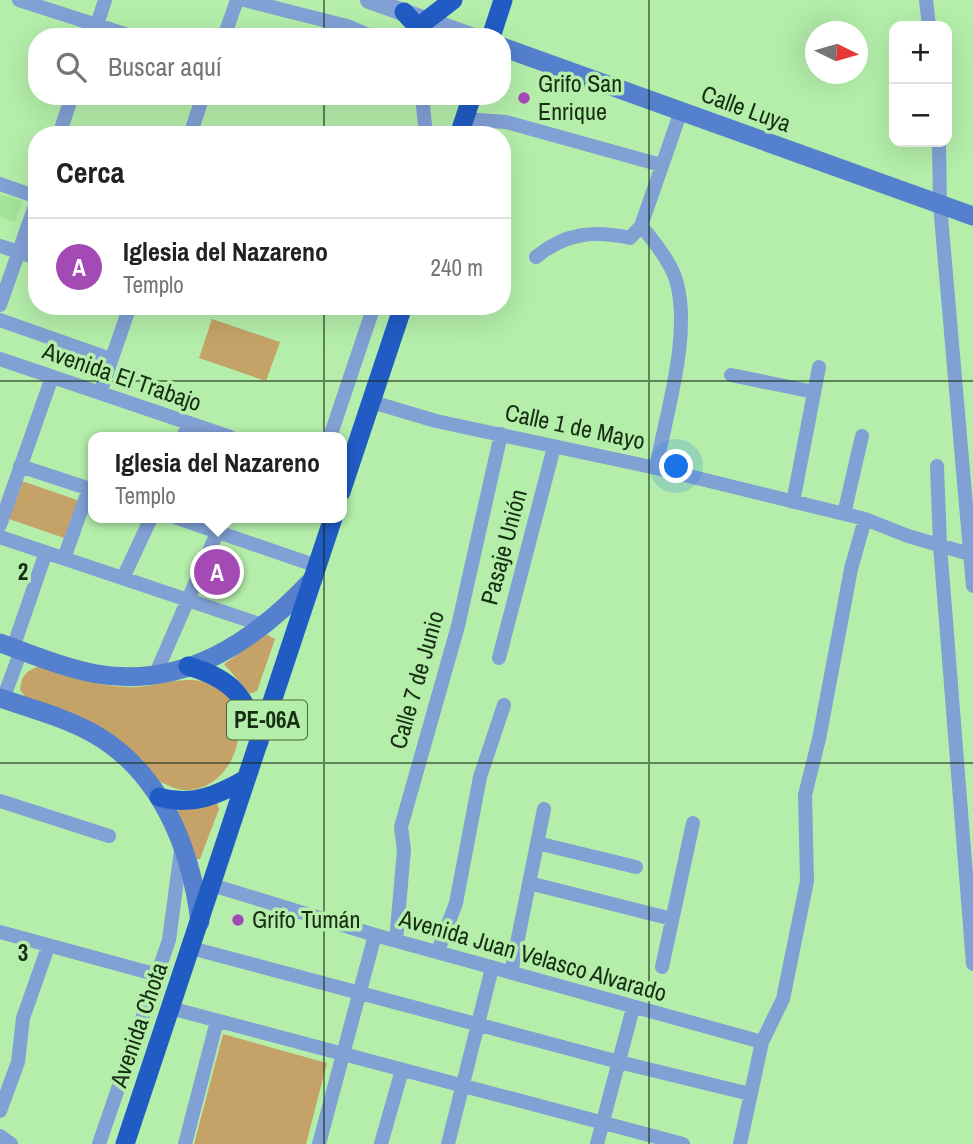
<!DOCTYPE html>
<html lang="es">
<meta charset="utf-8">
<style>
:root{--surface:#fff;--page:#f2f2f2;--text:#202124;--muted:#757577;--line:#e0e0e0;--accent:#a44ab5}
body{margin:0;font-family:"Archivo Narrow",sans-serif;background:var(--page);color:var(--text)}
.controls{position:absolute;right:21px;top:21px;display:grid;overflow:hidden;border-radius:14px;box-shadow:0 7px 28px #0002}
.controls button{width:63px;height:63px;display:grid;place-items:center;padding:0;border:0;border-bottom:2px solid var(--line);background:var(--surface);color:var(--text);font:35px sans-serif}
.compass{position:absolute;left:805px;top:21px;width:63px;height:63px;border-radius:50%;background:var(--surface);box-shadow:0 7px 28px #0002;rotate:95deg}
.you{position:absolute;left:677px;top:467px;width:24px;height:24px;margin:-18px;border:5px solid #fff;border-radius:50%;background:#1a73e8;box-shadow:0 0 0 10px #1a73e833}
.badge{display:grid;place-items:center;width:46px;height:46px;border-radius:50%;background:var(--accent);color:#fff;font-size:23px;font-weight:700}
.pin{position:absolute;translate:-50% -50%;border:4px solid #fff;box-shadow:0 2px 7px #0006}
.popup{position:absolute;left:88px;top:432px;width:259px;height:91px;box-sizing:border-box;display:grid;place-content:center;border-radius:14px;background:var(--surface);filter:drop-shadow(0 2px 5px #0005);font-size:23px;white-space:nowrap;color:var(--muted)}
.popup b{font-size:26px;color:var(--text)}
.popup::after{content:'';position:absolute;left:50%;top:100%;margin-left:-14px;border:14px solid transparent;border-top-color:var(--surface)}
.list{margin:0;padding:0;list-style:none}
h2{display:flex;justify-content:space-between;align-items:center;height:91px;margin:0;padding:0 28px;font-size:30px}
h2 small{font-size:23px;font-weight:400;color:var(--muted)}
.list li{display:grid;grid-template-columns:46px 1fr auto;gap:21px;align-items:center;box-sizing:border-box;height:98px;padding:0 28px;border-top:2px solid var(--line)}
.list b{display:block;font-size:26px;white-space:nowrap}
.list p{margin:0;font-size:23px;white-space:nowrap;color:var(--muted)}
.list em{font-size:23px;font-style:normal;color:var(--muted)}
.icon{flex:none;width:38px;height:38px;fill:none;stroke:currentColor;stroke-width:2;stroke-linecap:round;stroke-linejoin:round}
.map{position:relative;flex:none;width:973px;height:1144px;overflow:hidden}
.search{position:absolute;background:var(--surface);box-shadow:0 7px 28px #0002;left:28px;top:28px;width:483px;height:77px;display:flex;align-items:center;gap:18px;box-sizing:border-box;padding:0 24px;border-radius:28px;color:var(--muted);font-size:26px}
.panel{position:absolute;background:var(--surface);box-shadow:0 7px 28px #0002;left:28px;top:126px;width:483px;height:189px;border-radius:28px}
.map>svg:first-child{display:block}
</style>
<div class="map">
<svg width="973" height="1144" viewBox="0 0 973 1144">
<rect width="100%" height="100%" fill="#b4eeaa"/>
<path fill="#a4e499" d="M 0,194 L 22,201 L 15,222 L 0,217 Z"/>
<path fill="#c5a368" d="M 212,319 L 280,342 L 266,381 L 199,358 Z
M 22,481 L 80,501 L 67,539 L 9,519 Z
M 266,634 L 275,639 L 257,691 L 250,694 L 224,664 Z
M 39,666 C 68,676 96,686 127,687 C 154,689 185,673 211,684 C 262,706 237,793 184,790 C 155,788 58,718 28,700 L 20,690 C 21,676 26,671 39,666 Z
M 217,803 L 219,809 L 200,859 L 193,860 L 177,813 L 180,808 Z
M 223,1034 L 327,1063 L 306,1144 L 194,1144 Z"/>
<g fill="none" stroke-linecap="round" stroke-linejoin="round">
<path stroke="#81a0d4" stroke-width="14" d="M 19,0 L 134,37
M 244,0 L 347,26 L 373,37
M 926,0 L 929,26
M 93,37 L 105,0
M 224,37 L 237,0
M 422,96 L 426,135
M 464,119 L 506,122 L 661,165
M 59,135 L 72,96
M 190,135 L 203,96
M 939,142 L 940,205 L 973,586
M 0,184 L 37,197
M 641,226 C 654,241 670,261 676,280 C 692,333 666,414 656,468
M 0,246 L 37,258
M 536,257 C 565,233 593,230 630,238 L 641,226 L 681,111
M 0,305 L 37,200
M 0,320 L 111,359
M 0,359 L 230,437
M 731,375 L 814,392
M 100,393 L 130,306
M 372,402 L 436,421 L 656,468 L 865,519 L 908,536 L 973,555
M 183,437 L 189,424
M 330,437 L 374,306
M 20,466 L 93,490
M 937,466 L 940,545 L 973,964
M 793,502 L 819,367
M 844,514 L 862,436
M 177,518 L 317,566
M 0,525 L 52,377
M 0,537 L 265,626
M 64,558 L 89,489
M 123,578 L 151,518
M 13,648 L 46,552
M 499,658 L 554,447
M 156,673 L 217,533
M 3,699 L 21,651
M 0,801 L 109,836
M 537,843 L 636,867
M 529,883 L 672,919
M 212,885 L 375,935 L 762,1042
M 0,932 L 158,975
M 396,941 L 404,850 L 401,827 L 458,626 L 501,434
M 191,948 L 619,1062 L 750,1094
M 438,951 L 456,903 L 480,777 L 504,705
M 662,967 L 693,823
M 511,973 L 544,809
M 170,1008 L 683,1144
M 0,1111 L 18,1062 L 23,1018 L 48,947
M 0,1136 L 11,1144
M 99,1144 L 169,940 L 181,850
M 185,1144 L 217,1021
M 319,1144 L 375,935
M 381,1144 L 402,1070
M 448,1144 L 492,968
M 597,1144 L 633,1008
M 740,1144 L 762,1042 L 783,999 L 807,881 L 805,795 L 819,739 L 851,569 L 865,519"/>
<path stroke="#81a0d4" stroke-width="18" d="M 369,0 L 474,37"/>
<path stroke="#5480cd" stroke-width="19" d="M 502,47 L 973,216
M 0,643 C 31,654 64,668 97,674 C 186,689 256,640 313,579
M 0,698 C 32,709 67,718 96,735 C 162,774 191,849 200,922"/>
<path stroke="#205cc4" stroke-width="19" d="M 404,12 L 427,37
M 427,20 L 453,0
M 491,37 L 503,0
M 459,135 L 472,96
M 341,492 L 403,306
M 188,666 C 233,679 247,697 259,742
M 159,797 C 191,807 218,795 246,779
M 125,1144 L 333,518"/>
</g>
<path fill="none" stroke="#172e13" stroke-width="2" stroke-opacity="0.55" d="M 324,0 L 324,37M 649,0 L 649,1144M 324,96 L 324,135M 324,306 L 324,1144M 0,381 L 973,381M 0,763 L 973,763"/>
<g fill="#a44ab5" stroke="#b4eeaa" stroke-width="2.5">
<circle cx="524" cy="98" r="7"/>
<circle cx="238" cy="920" r="7"/>
</g>
<g text-anchor="middle" stroke-width="7" stroke-linejoin="round" paint-order="stroke">
<rect fill="#b4eeaa" stroke="#466840" stroke-width="2" x="227" y="700.5" width="80" height="39" rx="5"/>
<g font-size="23" font-weight="bold" fill="#172e13">
<text x="267" y="728">PE-06A</text>
</g>
<g font-size="24" fill="#172e13" stroke="#b4eeaa" text-anchor="start">
<text x="538" y="92">Grifo San<tspan x="538" dy="28">Enrique</tspan></text>
<text x="252" y="928">Grifo Tumán</text>
</g>
<g font-size="24" fill="#172e13" stroke="#b4eeaa">
<text transform="translate(746 109) rotate(20)" y="8">Calle Luya</text>
<text transform="translate(122 377) rotate(19)" y="8">Avenida El Trabajo</text>
<text transform="translate(575 427) rotate(12)" y="8">Calle 1 de Mayo</text>
<text transform="translate(504 547) rotate(-75)" y="8">Pasaje Unión</text>
<text transform="translate(417 680) rotate(-74)" y="8">Calle 7 de Junio</text>
<text transform="translate(533 956) rotate(16)" y="8">Avenida Juan Velasco Alvarado</text>
<text transform="translate(139 1025) rotate(-71)" y="8">Avenida Chota</text>
</g>
</g>
<g font-size="23" text-anchor="middle" font-weight="bold" fill="#172e13" stroke="#b4eeaa" stroke-width="7" stroke-linejoin="round" paint-order="stroke">
<text x="23" y="580">2</text>
<text x="23" y="961">3</text>
</g>
</svg>
<div class="controls">
<button>+</button>
<button>−</button>
</div>
<svg class="compass" viewBox="-18 -18 36 36"><path d="M0-13l5 13h-10z" fill="#e53935"/><path d="M0 13l5-13h-10z" fill="#757577"/></svg>
<div class="you"></div>
<div class="pin badge" style="left:217px;top:572px">A</div>
<div class="popup"><b>Iglesia del Nazareno</b>Templo</div>
<div class="search"><svg class="icon" aria-label="search" viewBox="0 0 24 24"><circle cx="10" cy="10" r="6"/><path d="M15 15l6 6"/></svg>Buscar aquí</div>
<section class="panel">
<h2>Cerca<small></small></h2>
<ul class="list">
<li><span class="badge">A</span><div><b>Iglesia del Nazareno</b><p>Templo</p></div><em>240 m</em></li>
</ul>
</section>
</div>
